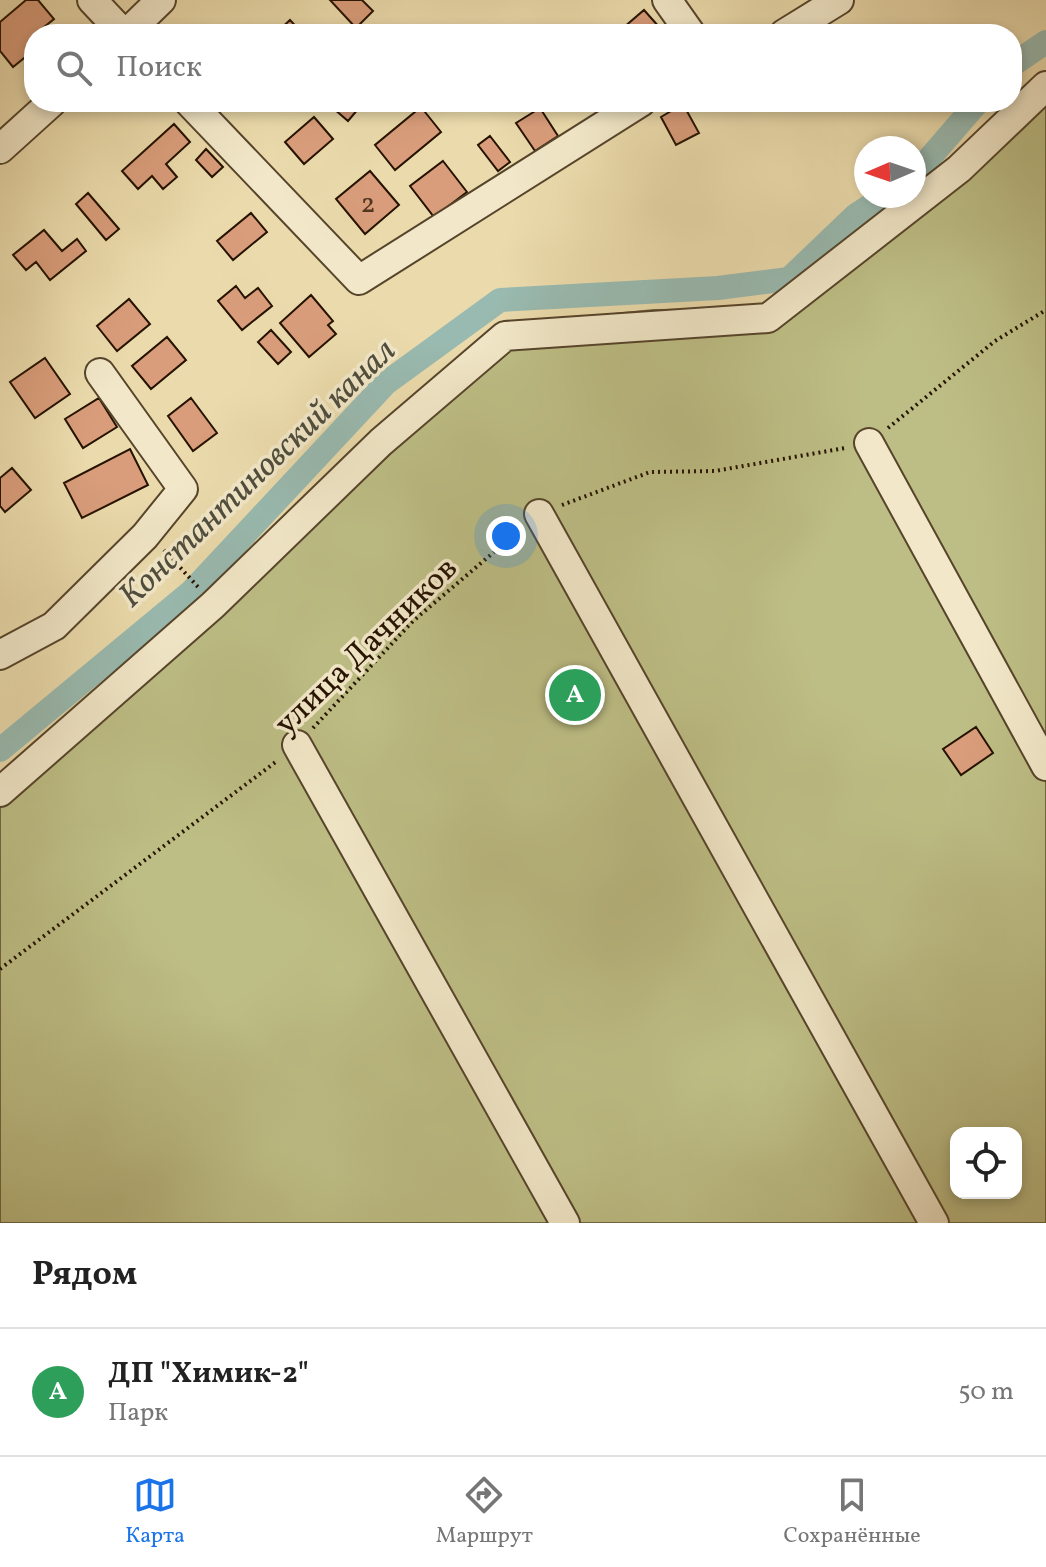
<!DOCTYPE html>
<html lang="ru">
<meta charset="utf-8">
<style>
:root{--surface:#fff;--page:#f6f6f6;--text:#222;--muted:#767676;--line:#e0e0e0;--accent:#1a73e8}
body{margin:0;font-family:Vollkorn,serif;background:var(--page);color:var(--text)}
.controls{position:absolute;right:24px;bottom:24px;display:grid;overflow:hidden;border-radius:16px;box-shadow:0 4px 12px #0003}
.controls button{width:72px;height:72px;display:grid;place-items:center;padding:0;border:0;border-bottom:2px solid var(--line);background:var(--surface);color:var(--text);font:40px sans-serif}
.compass{position:absolute;left:854px;top:136px;width:72px;height:72px;border-radius:50%;background:var(--surface);box-shadow:0 4px 12px #0003;rotate:268deg}
.you{position:absolute;left:506px;top:536px;width:28px;height:28px;margin:-20px;border:6px solid #fff;border-radius:50%;background:#1a73e8;box-shadow:0 0 0 12px #1a73e833}
.badge{display:grid;place-items:center;width:52px;height:52px;border-radius:50%;background:var(--accent);color:#fff;font-size:26px;font-weight:700}
.pin{position:absolute;translate:-50% -50%;border:4px solid #fff;box-shadow:0 2px 8px #0006}
.list{margin:0;padding:0;list-style:none}
h2{display:flex;justify-content:space-between;align-items:center;height:104px;margin:0;padding:0 32px;font-size:34px}
h2 small{font-size:26px;font-weight:400;color:var(--muted)}
.list li{display:grid;grid-template-columns:52px 1fr auto;gap:24px;align-items:center;box-sizing:border-box;height:128px;padding:0 32px;border-top:2px solid var(--line)}
.list b{display:block;font-size:30px;white-space:nowrap}
.list p{margin:0;font-size:26px;white-space:nowrap;color:var(--muted)}
.list em{font-size:26px;font-style:normal;color:var(--muted)}
.icon{flex:none;width:44px;height:44px;fill:none;stroke:currentColor;stroke-width:2;stroke-linecap:round;stroke-linejoin:round}
.map{position:relative;flex:none;width:1046px;height:1223px;overflow:hidden}
.search{position:absolute;background:var(--surface);box-shadow:0 4px 12px #0003;left:24px;right:24px;top:24px;height:88px;display:flex;align-items:center;gap:20px;box-sizing:border-box;padding:0 28px;border-radius:32px;color:var(--muted);font-size:30px}
.sheet{height:232px;background:var(--surface)}
nav{display:flex;justify-content:space-around;align-items:center;box-sizing:border-box;height:112px;border-top:2px solid var(--line);background:var(--surface);font-size:22px;color:var(--muted)}
nav a{display:grid;justify-items:center;gap:4px}
nav .on{color:var(--accent)}
.map>svg:first-child{display:block}
</style>
<div class="map">
<svg width="1046" height="1223" viewBox="0 0 1046 1223">
<rect width="100%" height="100%" fill="#ebdbac"/>
<filter id="stains"><feTurbulence type="fractalNoise" baseFrequency=".0025" numOctaves="4"/><feColorMatrix values="0 0 0 0 .2 0 0 0 0 .09 0 0 0 0 .02 0 0 0 .5 -.17"/></filter>
<radialGradient id="worn" r=".72"><stop offset=".6" stop-color="#630" stop-opacity="0"/><stop offset="1" stop-color="#630" stop-opacity=".3"/></radialGradient>
<path fill="#bdbe85" stroke="#716842" stroke-width="2" fill-rule="evenodd" d="M 1046,79 L 1046,1223 L 0,1223 L 0,788 L 379,438 L 553,320 L 654,310 L 761,309 L 788,300 ZM 956,1133 L 1016,1133 L 1016,1193 L 956,1193 Z"/>
<g fill="none" stroke-linecap="round" stroke-linejoin="round">
<path stroke="#99bab0" stroke-width="24" d="M 1012,65 L 1046,42
M 914,176 L 978,102
M 0,750 L 192,591 L 386,383 L 500,300 L 718,288 L 789,279 L 856,215 L 885,196"/>
</g>
<path fill="#d99d7b" stroke="#251200" stroke-width="2" d="M 26,0 L 38,0 L 54,19 L 43,28 L 48,34 L 34,34 L 34,50 L 13,67 L 0,51 L 0,22 Z
M 330,0 L 362,0 L 373,11 L 356,28 Z
M 644,10 L 660,28 L 653,34 L 616,34 Z
M 290,20 L 303,34 L 275,34 Z
M 326,102 L 364,102 L 348,121 Z
M 683,104 L 699,133 L 676,145 L 661,117 Z
M 421,107 L 441,132 L 395,170 L 375,145 Z
M 540,108 L 558,136 L 535,151 L 516,123 Z
M 314,117 L 333,139 L 304,164 L 285,142 Z
M 174,124 L 190,142 L 166,164 L 177,177 L 163,189 L 152,176 L 138,189 L 122,171 Z
M 490,136 L 510,162 L 498,171 L 478,145 Z
M 206,149 L 223,167 L 212,177 L 196,160 Z
M 443,161 L 467,192 L 434,217 L 410,186 Z
M 370,171 L 399,205 L 365,234 L 336,199 Z
M 88,193 L 119,229 L 106,240 L 76,204 Z
M 251,213 L 267,232 L 233,260 L 217,241 Z
M 44,230 L 62,251 L 77,239 L 86,251 L 50,280 L 36,262 L 26,270 L 13,255 Z
M 236,286 L 245,298 L 258,288 L 272,306 L 242,330 L 218,301 Z
M 311,295 L 333,321 L 328,325 L 336,334 L 309,357 L 280,323 Z
M 129,299 L 150,324 L 117,351 L 97,326 Z
M 271,330 L 291,352 L 278,364 L 258,342 Z
M 167,337 L 186,360 L 151,389 L 132,366 Z
M 45,358 L 70,394 L 35,418 L 10,382 Z
M 99,398 L 117,427 L 83,448 L 65,419 Z
M 191,398 L 217,433 L 193,451 L 168,416 Z
M 130,449 L 148,485 L 82,518 L 64,483 Z
M 12,468 L 31,490 L 5,512 L 0,506 L 0,478 Z
M 976,727 L 993,753 L 961,775 L 943,749 Z"/>
<g fill="none" stroke-linecap="round" stroke-linejoin="round">
<g stroke="#56442b" stroke-width="32">
<path id="minor" d="M 92,0 L 124,34
M 667,0 L 691,34
M 126,34 L 161,0
M 784,34 L 839,0
M 189,102 L 359,280 L 641,102
M 0,149 L 52,102
M 869,443 L 1046,766
M 539,514 L 934,1223
M 0,655 L 54,626 L 145,536 L 183,489 L 100,373
M 297,745 L 565,1223
M 0,792 L 213,605 L 381,442 L 505,336 L 768,318 L 959,169 L 1046,86"/>
</g>
<path stroke="#251200" stroke-width="4" stroke-dasharray="2 4" stroke-linecap="butt" d="M 888,428 L 995,341 L 1046,310
M 562,505 L 650,472 L 715,471 L 845,448
M 164,550 L 199,588
M 313,728 L 413,621 L 521,529
M 0,969 L 277,761"/>
<use href="#minor" stroke="#f2e8c9" stroke-width="28"/>
</g>
<g text-anchor="middle" stroke-width="7" stroke-linejoin="round" paint-order="stroke">
<g font-size="28" fill="#52351f">
<text x="368" y="212">2</text>
</g>
<g font-size="32" fill="#251200" stroke="#f2e8c9">
<text transform="translate(365 645) rotate(-44)" y="11">улица Дачников</text>
</g>
<g font-size="34" font-style="italic" fill="#4e4d3e" stroke="#f2e8c9">
<text transform="translate(256 472) rotate(-44)" y="12">Константиновский канал</text>
</g>
</g>
<rect width="100%" height="100%" filter="url(#stains)"/>
<rect width="100%" height="100%" fill="url(#worn)"/>
</svg>
<div class="controls">
<button><svg class="icon" aria-label="locate" viewBox="0 0 24 24"><circle cx="12" cy="12" r="6"/><path d="M12 2v4M12 18v4M2 12h4M18 12h4"/></svg></button>
</div>
<svg class="compass" viewBox="-18 -18 36 36"><path d="M0-13l5 13h-10z" fill="#e53935"/><path d="M0 13l5-13h-10z" fill="#767676"/></svg>
<div class="you"></div>
<div class="pin badge" style="left:575px;top:695px;background:#2e9e5b">A</div>
<div class="search"><svg class="icon" aria-label="search" viewBox="0 0 24 24"><circle cx="10" cy="10" r="6"/><path d="M15 15l6 6"/></svg>Поиск</div>
</div>
<section class="sheet">
<h2>Рядом<small></small></h2>
<ul class="list">
<li><span class="badge" style="background:#2e9e5b">A</span><div><b>ДП &quot;Химик-2&quot;</b><p>Парк</p></div><em>50 m</em></li>
</ul>
</section>
<nav>
<a class="on"><svg class="icon" aria-label="map" viewBox="0 0 24 24"><path d="M3 6l6-2 6 2 6-2v14l-6 2-6-2-6 2zM9 4v14M15 6v14"/></svg>Карта</a>
<a><svg class="icon" aria-label="directions" viewBox="0 0 24 24"><path d="M12 3l9 9-9 9-9-9zM9 14v-3h6M13 9l2 2-2 2"/></svg>Маршрут</a>
<a><svg class="icon" aria-label="saved" viewBox="0 0 24 24"><path d="M7 4h10v16l-5-4-5 4z"/></svg>Сохранённые</a>
</nav>
